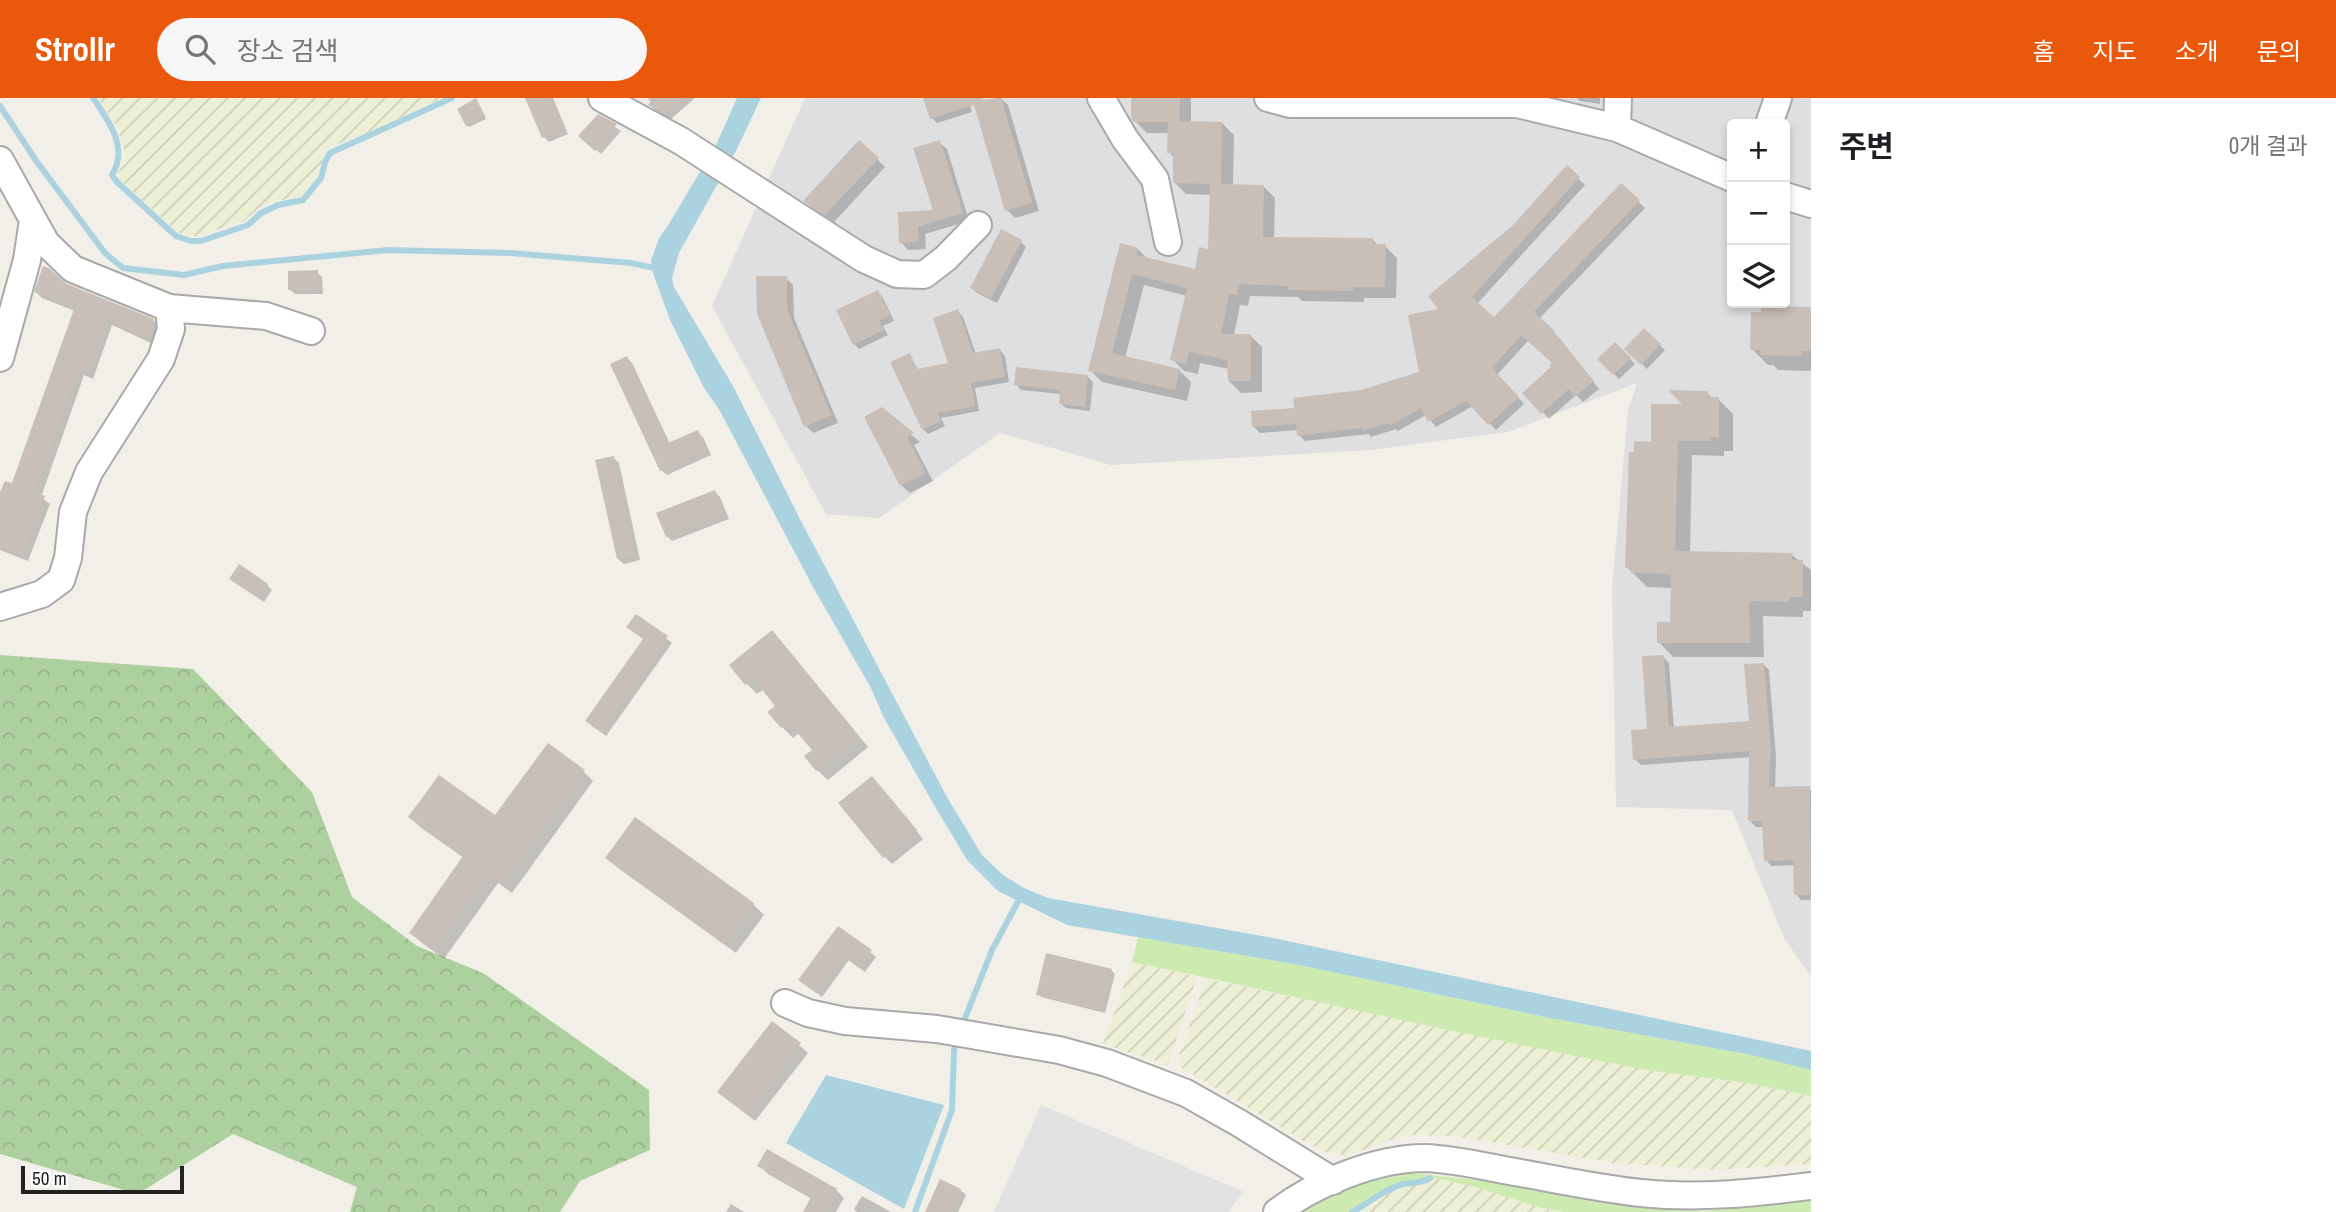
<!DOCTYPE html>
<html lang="ko">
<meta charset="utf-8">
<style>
:root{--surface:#fff;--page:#f6f6f6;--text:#202124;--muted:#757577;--line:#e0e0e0;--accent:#ea580c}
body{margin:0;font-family:"Archivo Narrow","Noto Sans KR",sans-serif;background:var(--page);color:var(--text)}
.controls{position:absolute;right:21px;top:21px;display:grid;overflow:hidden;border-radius:7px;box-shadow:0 4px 10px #0003}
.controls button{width:63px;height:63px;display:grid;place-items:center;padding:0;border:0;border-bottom:2px solid var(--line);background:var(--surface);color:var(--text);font:35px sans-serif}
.scale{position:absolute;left:21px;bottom:18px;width:163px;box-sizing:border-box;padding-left:7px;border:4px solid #222;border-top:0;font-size:19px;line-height:24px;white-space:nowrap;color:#222;-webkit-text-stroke:5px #fff;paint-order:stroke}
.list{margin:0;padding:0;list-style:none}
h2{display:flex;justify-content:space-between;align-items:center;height:91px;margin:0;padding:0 28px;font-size:30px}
h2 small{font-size:23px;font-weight:400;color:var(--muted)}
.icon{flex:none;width:38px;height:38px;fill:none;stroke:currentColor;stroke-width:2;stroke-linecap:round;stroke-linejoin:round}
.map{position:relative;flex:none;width:1811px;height:1114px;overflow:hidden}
header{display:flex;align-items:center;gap:42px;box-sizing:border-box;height:98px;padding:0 35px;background:var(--accent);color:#fff}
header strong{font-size:33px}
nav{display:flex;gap:38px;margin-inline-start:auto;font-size:24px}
.search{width:490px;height:63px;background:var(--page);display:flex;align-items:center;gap:18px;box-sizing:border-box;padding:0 24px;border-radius:38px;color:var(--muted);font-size:26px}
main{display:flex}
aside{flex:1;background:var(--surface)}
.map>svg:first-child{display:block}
</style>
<header>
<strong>Strollr</strong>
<div class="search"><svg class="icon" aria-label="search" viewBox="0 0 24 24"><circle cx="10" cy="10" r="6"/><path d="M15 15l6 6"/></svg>장소 검색</div>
<nav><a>홈</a><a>지도</a><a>소개</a><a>문의</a></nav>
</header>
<main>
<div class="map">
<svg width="1811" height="1114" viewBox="0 0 1811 1114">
<defs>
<pattern id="farmland-furrows" width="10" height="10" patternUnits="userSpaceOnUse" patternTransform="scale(1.75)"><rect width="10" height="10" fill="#eef0d5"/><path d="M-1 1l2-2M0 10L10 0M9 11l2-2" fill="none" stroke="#ccceb7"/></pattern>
<pattern id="forest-crowns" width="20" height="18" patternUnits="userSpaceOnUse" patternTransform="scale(1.75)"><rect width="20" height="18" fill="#add19e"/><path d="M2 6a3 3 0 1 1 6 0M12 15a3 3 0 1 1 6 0" fill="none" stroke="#95b388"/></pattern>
</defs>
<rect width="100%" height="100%" fill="#f2efe9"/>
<path fill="#e0dfdf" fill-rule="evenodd" d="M 805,0 L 1811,0 L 1811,879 L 1784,840 L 1732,712 L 1616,709 L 1612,491 L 1628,312 L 1637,285 L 1508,334 L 1370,352 L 1111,367 L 1000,335 L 879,420 L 826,416 L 712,208 ZM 1732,26 L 1785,26 L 1785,205 L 1732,205 Z"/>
<path fill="url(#farmland-furrows)" d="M 98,0 L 443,0 L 354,41 L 330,48 L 324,56 L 315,83 L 303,97 L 269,105 L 259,110 L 244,123 L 199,138 L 190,138 L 177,134 L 120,82 L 118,75 L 123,66 L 125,55 L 117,29 Z
M 1132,864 L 1197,879 L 1168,967 L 1103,946 Z
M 1206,881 L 1646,972 L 1747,985 L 1811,998 L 1811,1066 L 1715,1072 L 1614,1065 L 1456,1038 L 1404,1037 L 1346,1058 L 1326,1054 L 1309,1046 L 1179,968 L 1179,957 Z
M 1434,1080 L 1475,1089 L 1542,1110 L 1565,1114 L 1354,1114 L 1388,1093 L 1402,1088 L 1424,1086 Z"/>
<path fill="#cdebb0" d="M 1138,839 L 1299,867 L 1550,920 L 1751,957 L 1811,972 L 1811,998 L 1747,985 L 1646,972 L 1462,935 L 1132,864 Z
M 1411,1075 L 1477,1082 L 1669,1112 L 1704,1113 L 1811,1103 L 1811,1114 L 1565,1114 L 1542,1110 L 1475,1089 L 1431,1079 L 1423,1083 L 1401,1084 L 1386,1090 L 1368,1103 L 1348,1114 L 1298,1114 L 1359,1086 Z"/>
<path fill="url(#forest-crowns)" d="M 0,557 L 193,571 L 312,694 L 352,799 L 417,848 L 483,875 L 649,992 L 650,1052 L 580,1083 L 560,1114 L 350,1114 L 357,1089 L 233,1036 L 138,1096 L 0,1056 Z"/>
<path fill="#e2e2e2" d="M 1041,1007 L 1244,1094 L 1228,1114 L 994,1114 Z"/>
<path fill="#aad3df" d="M 737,0 L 761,0 L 737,51 L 679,155 L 672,180 L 674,189 L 733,288 L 801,423 L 948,701 L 982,757 L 1003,777 L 1024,790 L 1048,800 L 1273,840 L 1811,953 L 1811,972 L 1751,957 L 1550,920 L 1299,867 L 1067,827 L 998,793 L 967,762 L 937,712 L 884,620 L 871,590 L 813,489 L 720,313 L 704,290 L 670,222 L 653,175 L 651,162 L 659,140 L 669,126 L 717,45 Z
M 826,977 L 944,1007 L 904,1111 L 786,1045 Z"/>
<path fill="#0003" d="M 526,0 L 553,0 L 568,36 L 549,44 L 544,39 Z
M 649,0 L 695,0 L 671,21 L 655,12 L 650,7 L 652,5 L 648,1 Z
M 925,0 L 968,0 L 972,14 L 937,25 L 932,20 Z
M 997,0 L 1001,0 L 1008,7 L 1039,113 L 1015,120 L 1007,112 L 976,6 Z
M 1133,0 L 1191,0 L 1191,25 L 1222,25 L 1234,37 L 1233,88 L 1263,88 L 1275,100 L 1274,140 L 1373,142 L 1378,147 L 1385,148 L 1397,160 L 1396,200 L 1364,200 L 1364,204 L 1302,203 L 1298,199 L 1250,198 L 1248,208 L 1240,207 L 1234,237 L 1250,237 L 1262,249 L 1262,294 L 1241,295 L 1229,283 L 1229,271 L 1200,265 L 1198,276 L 1184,273 L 1172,261 L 1187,198 L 1144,187 L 1125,260 L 1179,272 L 1191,284 L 1187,303 L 1102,284 L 1090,272 L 1138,151 L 1148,162 L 1197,173 L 1210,153 L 1211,97 L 1186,96 L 1174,84 L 1175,60 L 1169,54 L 1170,35 L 1147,35 L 1135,23 Z
M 1577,0 L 1600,0 L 1600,6 L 1580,3 Z
M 478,5 L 486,21 L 469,29 L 467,27 Z
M 598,18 L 621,33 L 601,56 L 586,43 Z
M 859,44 L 885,69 L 834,124 L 813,110 L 805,103 Z
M 939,44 L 947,51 L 969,123 L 925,136 L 926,151 L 908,152 L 901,144 L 935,113 Z
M 1567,70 L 1585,87 L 1477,206 L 1494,221 L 1621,87 L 1645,110 L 1539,221 L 1560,241 L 1599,291 L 1583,304 L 1576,297 L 1549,321 L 1525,295 L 1553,270 L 1554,265 L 1529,242 L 1497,277 L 1524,306 L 1496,332 L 1473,308 L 1436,329 L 1426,317 L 1398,333 L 1396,331 L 1371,339 L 1369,336 L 1305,343 L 1299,337 L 1298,332 L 1260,335 L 1253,328 L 1296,311 L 1421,276 L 1442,212 Z
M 1021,144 L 1026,149 L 997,205 L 977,195 L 972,190 Z
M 317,174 L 322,179 L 323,196 L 295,196 L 289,191 Z
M 786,180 L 793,187 L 794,220 L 838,325 L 813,335 L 806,328 L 759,215 Z
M 66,187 L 153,222 L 159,228 L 151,245 L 112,227 L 93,281 L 84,277 L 41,399 L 50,406 L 28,463 L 0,452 L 0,399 L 13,388 L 75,213 L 42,200 L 36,194 Z
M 878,194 L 883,200 L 894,223 L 883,228 L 888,237 L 859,251 L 854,246 Z
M 1811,211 L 1811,273 L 1778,272 L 1773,267 L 1768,267 L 1752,251 Z
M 958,213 L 963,219 L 976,256 L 1000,252 L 1005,258 L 1009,284 L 975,290 L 979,313 L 941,320 L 945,328 L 928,336 L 923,331 L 909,257 L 919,273 L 951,266 Z
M 1644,233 L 1665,252 L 1647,271 L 1627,251 Z
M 1615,246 L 1635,266 L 1619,281 L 1599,261 Z
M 627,260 L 632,265 L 670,346 L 697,334 L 703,339 L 711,357 L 667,377 L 661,372 Z
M 1088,279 L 1093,284 L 1090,313 L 1066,310 L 1060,305 L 1061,296 L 1021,292 L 1016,286 Z
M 1707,295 L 1713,301 L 1718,301 L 1733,316 L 1733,353 L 1724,353 L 1724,358 L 1692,357 L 1690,455 L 1792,457 L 1811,472 L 1811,513 L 1803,513 L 1803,519 L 1763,518 L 1764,559 L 1673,559 L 1659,544 L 1672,525 L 1673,490 L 1647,489 L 1627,469 L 1653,345 L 1685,308 Z
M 881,312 L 920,344 L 914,347 L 933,383 L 910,395 L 901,387 Z
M 613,359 L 619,365 L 640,462 L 624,466 L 618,461 Z
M 715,394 L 720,399 L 729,421 L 672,443 L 667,438 Z
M 236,485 L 267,487 L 272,492 L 264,504 Z
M 636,518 L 672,545 L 606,638 L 592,628 L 645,542 Z
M 783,546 L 868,649 L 828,682 L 817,672 L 814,652 L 800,634 L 793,640 L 782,629 L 778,608 L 764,591 L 757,596 L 746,585 Z
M 1663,559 L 1669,565 L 1674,631 L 1750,625 L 1763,566 L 1769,572 L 1776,659 L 1775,691 L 1811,692 L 1811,802 L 1801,802 L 1796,796 L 1795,767 L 1771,768 L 1766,762 L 1764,729 L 1756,729 L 1750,723 L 1751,659 L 1641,667 L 1635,661 L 1649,633 Z
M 583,673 L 593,683 L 512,795 L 498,785 L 444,861 L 421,844 L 411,835 L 464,760 L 420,729 L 410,719 L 496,720 Z
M 880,688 L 923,741 L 892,766 L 884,758 Z
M 607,759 L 753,806 L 764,817 L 736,855 L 618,770 Z
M 839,830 L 876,859 L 865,874 L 849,862 L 822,899 L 806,887 Z
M 1048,857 L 1112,873 L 1115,876 L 1105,915 L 1041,899 L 1038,896 Z
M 799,947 L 808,955 L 755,1023 L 719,994 Z
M 760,1068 L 836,1092 L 844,1100 L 836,1114 L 805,1114 L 812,1101 L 768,1076 Z
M 960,1092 L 966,1097 L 958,1114 L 930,1114 Z
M 862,1098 L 891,1114 L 857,1114 L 854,1111 Z
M 731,1106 L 744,1114 L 726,1114 Z"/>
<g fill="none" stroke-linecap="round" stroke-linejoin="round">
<path stroke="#aad3df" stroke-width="6" d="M 93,0 C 109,23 129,50 112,77 L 117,84 L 176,138 L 191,143 L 201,143 L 248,127 L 261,115 L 278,107 L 303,102 L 321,80 L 325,64 L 330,55 L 452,0
M 0,8 L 37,64 L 105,155 L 123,170 L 184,177 L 223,168 L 388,152 L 510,155 L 631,165 L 659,171
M 962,928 L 992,852 L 1021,798
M 915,1114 L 952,1012 L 954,952 L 957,941
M 1352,1114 C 1367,1106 1381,1094 1397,1088 C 1408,1083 1420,1087 1430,1080"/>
</g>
<path fill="#c7bfb8" d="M 476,0 L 485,18 L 466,28 L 457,11 Z
M 525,0 L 551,0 L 564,31 L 542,40 Z
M 654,0 L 680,0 L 665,16 L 648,7 Z
M 923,0 L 983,0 L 983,2 L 1001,0 L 1032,105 L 1005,113 L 974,7 L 930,21 Z
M 1131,0 L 1180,0 L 1179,23 L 1222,24 L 1221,86 L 1264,87 L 1263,139 L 1373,140 L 1373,146 L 1386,146 L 1385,189 L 1353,189 L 1353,193 L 1288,192 L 1288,188 L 1239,186 L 1237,197 L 1229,196 L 1221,236 L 1251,236 L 1251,283 L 1228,283 L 1227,262 L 1189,254 L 1186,266 L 1170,262 L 1187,190 L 1132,176 L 1112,255 L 1180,271 L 1175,292 L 1088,273 L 1120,145 L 1138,150 L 1137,157 L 1195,171 L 1199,149 L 1208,151 L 1210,86 L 1173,85 L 1173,55 L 1167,55 L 1168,24 L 1133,24 L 1131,19 Z
M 598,16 L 617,26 L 595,53 L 578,38 Z
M 859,42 L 879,60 L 825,117 L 803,103 Z
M 940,42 L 963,115 L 918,129 L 919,144 L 899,145 L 898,114 L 933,112 L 913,50 Z
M 1567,67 L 1580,79 L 1472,199 L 1494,219 L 1621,85 L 1640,102 L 1534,214 L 1555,233 L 1554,234 L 1594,283 L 1575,299 L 1569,291 L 1541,316 L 1522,295 L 1551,269 L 1549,267 L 1552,265 L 1521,237 L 1492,270 L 1519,299 L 1488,327 L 1466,303 L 1428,324 L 1421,310 L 1390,328 L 1389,325 L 1363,333 L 1362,330 L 1297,338 L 1296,326 L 1252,329 L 1251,313 L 1294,310 L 1293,300 L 1361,292 L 1419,274 L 1408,217 L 1438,211 L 1428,198 L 1513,127 Z
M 1001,131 L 1022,142 L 991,201 L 970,190 Z
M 43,168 L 49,170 L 67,186 L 154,221 L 144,240 L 106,222 L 87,276 L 78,273 L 34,394 L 45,398 L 22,458 L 0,450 L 0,394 L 5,383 L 12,385 L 74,211 L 34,194 Z
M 318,172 L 318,192 L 288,192 L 288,173 Z
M 756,178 L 787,178 L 787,211 L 831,317 L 804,329 L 757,216 Z
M 878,192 L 890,217 L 879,223 L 884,232 L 853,247 L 836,212 Z
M 1761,208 L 1811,209 L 1811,253 L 1802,253 L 1802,258 L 1760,257 L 1761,252 L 1750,252 L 1751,214 L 1761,214 Z
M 958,211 L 973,255 L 1000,250 L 1005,279 L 971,285 L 975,308 L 938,315 L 941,323 L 922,332 L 890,264 L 910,255 L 917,271 L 948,265 L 933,220 Z
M 1644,230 L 1661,246 L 1641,267 L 1624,251 Z
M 1615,244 L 1631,260 L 1613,277 L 1597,261 Z
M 627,258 L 668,345 L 698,332 L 707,352 L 660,373 L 610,266 Z
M 1016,269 L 1088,277 L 1085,309 L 1059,306 L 1060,292 L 1014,287 Z
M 1668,292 L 1708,293 L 1708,299 L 1719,299 L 1719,339 L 1710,339 L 1710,343 L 1678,343 L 1675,453 L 1793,455 L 1792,462 L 1803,462 L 1803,499 L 1789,499 L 1789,504 L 1749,503 L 1750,545 L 1657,545 L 1657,524 L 1670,524 L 1671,476 L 1631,475 L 1631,470 L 1625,470 L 1629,354 L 1634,354 L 1634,343 L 1651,344 L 1651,306 L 1682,306 Z
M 882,309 L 914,335 L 907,339 L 926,375 L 900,388 L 864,319 Z
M 614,358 L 635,457 L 617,461 L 595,362 Z
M 715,392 L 725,415 L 666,439 L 656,415 Z
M 239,466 L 268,486 L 258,500 L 229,481 Z
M 636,516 L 668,538 L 601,634 L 585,623 L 643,541 L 626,529 Z
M 772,532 L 859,638 L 816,673 L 804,658 L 812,652 L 788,624 L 781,630 L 767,614 L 775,608 L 753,580 L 745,587 L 729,567 Z
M 1664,557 L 1669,629 L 1749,623 L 1744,566 L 1764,565 L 1771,652 L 1769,689 L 1810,688 L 1811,797 L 1794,797 L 1793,762 L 1764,763 L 1762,723 L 1748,723 L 1749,653 L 1633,662 L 1631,632 L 1647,631 L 1642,558 Z
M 548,645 L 585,672 L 501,786 L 487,776 L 434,852 L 409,835 L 463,758 L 408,719 L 439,677 L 495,717 Z
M 872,678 L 917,732 L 883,760 L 838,705 Z
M 635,719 L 754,805 L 724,846 L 605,760 Z
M 838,828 L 872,852 L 859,870 L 843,858 L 816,895 L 798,882 Z
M 1046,855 L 1112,871 L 1102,913 L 1036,897 Z
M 772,923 L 801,945 L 746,1016 L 717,994 Z
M 767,1051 L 837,1091 L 823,1114 L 803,1114 L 811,1099 L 757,1068 Z
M 940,1081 L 961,1091 L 951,1114 L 925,1114 Z"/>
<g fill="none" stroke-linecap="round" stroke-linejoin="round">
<g stroke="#a9a9a9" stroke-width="30">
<path id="minor" d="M 602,0 L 681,43 L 864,161 L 897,176 L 924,177 L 946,160 L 978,127
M 1101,0 L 1125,41 L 1155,81 L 1168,144
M 1268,0 L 1290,6 L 1517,6 L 1617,30 L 1732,80
M 1769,26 L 1778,0
M 1617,30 L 1618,0
M 0,62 L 46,145 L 73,171 L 169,210 L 266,218 L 311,233
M 1785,98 L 1811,106
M 0,260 L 27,162 L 33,122
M 0,509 L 42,496 L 61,482 L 68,460 L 73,414 L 89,374 L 161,261 L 171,231 L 169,210
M 785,905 L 808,915 L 845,923 L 937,931 L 1059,952 L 1107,965 L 1186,995 L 1239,1025 L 1333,1083
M 1277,1114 C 1315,1085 1377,1060 1425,1060 C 1452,1061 1478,1067 1504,1072 C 1550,1080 1595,1090 1641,1095 C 1698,1101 1754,1095 1811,1088"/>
</g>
<use href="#minor" stroke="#fff" stroke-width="26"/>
</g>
</svg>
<div class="controls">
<button>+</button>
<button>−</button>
<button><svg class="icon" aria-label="layers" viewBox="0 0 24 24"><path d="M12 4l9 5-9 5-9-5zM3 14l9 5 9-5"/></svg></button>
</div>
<div class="scale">50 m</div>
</div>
<aside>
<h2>주변<small>0개 결과</small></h2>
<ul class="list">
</ul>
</aside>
</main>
